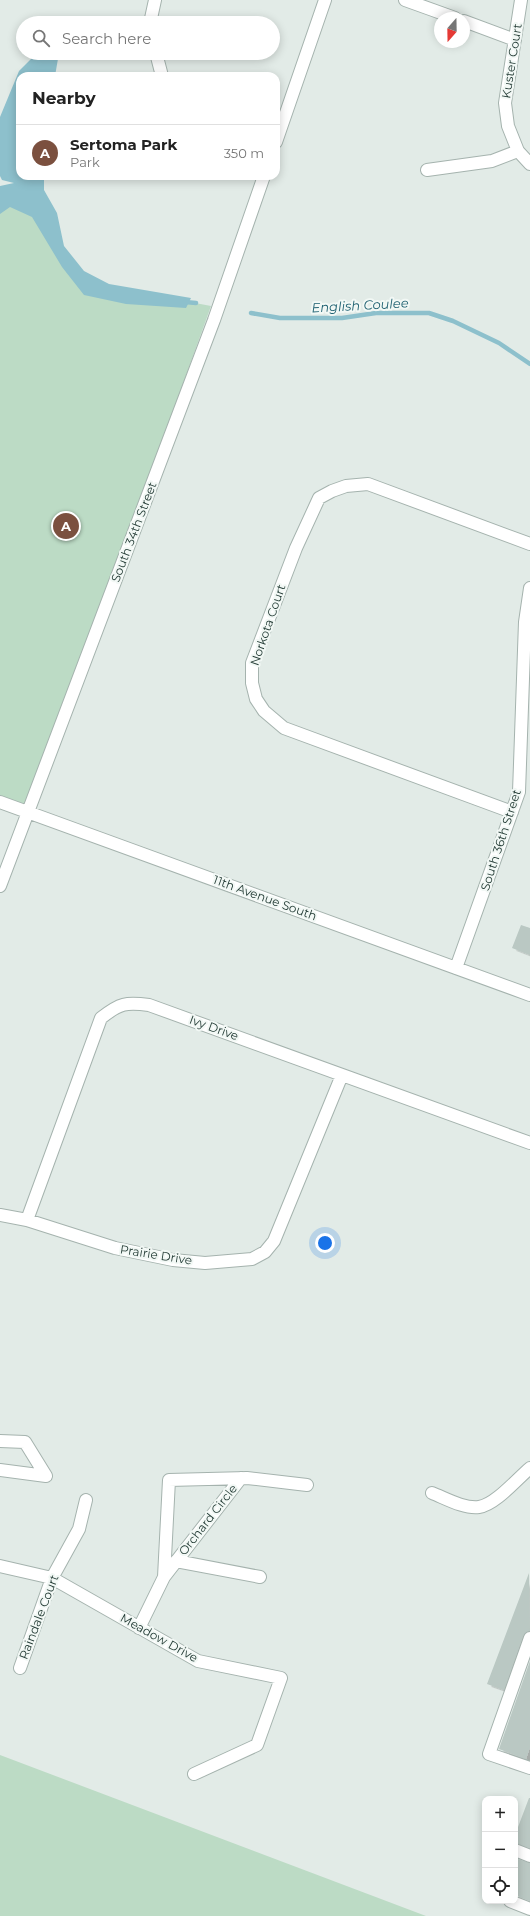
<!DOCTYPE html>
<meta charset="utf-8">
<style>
:root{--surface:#fff;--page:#f2f2f2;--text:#222;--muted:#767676;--line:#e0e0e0;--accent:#7b503f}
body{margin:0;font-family:Montserrat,sans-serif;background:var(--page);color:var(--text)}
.controls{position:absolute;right:12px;bottom:12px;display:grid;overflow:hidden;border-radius:8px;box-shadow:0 2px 10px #0003}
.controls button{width:36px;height:36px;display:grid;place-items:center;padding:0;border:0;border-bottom:1px solid var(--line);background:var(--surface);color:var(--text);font:20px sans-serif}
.compass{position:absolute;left:434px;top:12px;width:36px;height:36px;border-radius:50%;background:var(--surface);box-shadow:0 2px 10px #0003;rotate:200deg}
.you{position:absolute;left:325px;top:1243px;width:14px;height:14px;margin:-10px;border:3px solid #fff;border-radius:50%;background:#1a73e8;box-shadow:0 0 0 6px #1a73e833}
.badge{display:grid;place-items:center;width:26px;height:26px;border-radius:50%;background:var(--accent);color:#fff;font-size:13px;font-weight:700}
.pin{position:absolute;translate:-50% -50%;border:2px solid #fff;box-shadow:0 1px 4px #0006}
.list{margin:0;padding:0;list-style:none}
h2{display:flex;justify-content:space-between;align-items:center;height:52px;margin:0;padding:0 16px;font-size:17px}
h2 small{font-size:13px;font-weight:400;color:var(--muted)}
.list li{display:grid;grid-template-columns:26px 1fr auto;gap:12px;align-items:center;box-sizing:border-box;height:56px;padding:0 16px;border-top:1px solid var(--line)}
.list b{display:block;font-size:15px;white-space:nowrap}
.list p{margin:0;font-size:13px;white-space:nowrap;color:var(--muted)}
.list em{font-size:13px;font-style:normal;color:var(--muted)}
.icon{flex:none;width:22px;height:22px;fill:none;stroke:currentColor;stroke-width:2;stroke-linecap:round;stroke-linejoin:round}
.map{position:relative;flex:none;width:530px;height:1916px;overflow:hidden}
.search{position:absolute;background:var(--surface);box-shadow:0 2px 10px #0003;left:16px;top:16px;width:264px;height:44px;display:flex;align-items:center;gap:10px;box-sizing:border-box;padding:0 14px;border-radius:22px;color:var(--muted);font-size:15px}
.panel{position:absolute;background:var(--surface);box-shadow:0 2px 10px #0003;left:16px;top:72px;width:264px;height:108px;border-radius:12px}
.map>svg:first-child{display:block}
</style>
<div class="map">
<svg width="530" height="1916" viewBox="0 0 530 1916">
<defs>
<filter id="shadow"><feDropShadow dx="4.5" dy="2.5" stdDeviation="0" flood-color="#0004"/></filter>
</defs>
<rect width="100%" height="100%" fill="#e2ebe7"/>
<path fill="#bcdbc5" d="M 25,191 L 65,259 L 100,285 L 211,306 L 29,812 L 0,802 L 0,197 Z
M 0,1755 L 426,1916 L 0,1916 Z"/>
<path fill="#8dc0cc" d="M 37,53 L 59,53 L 55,76 L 20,76 L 20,176 L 44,176 L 44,190 L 57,213 L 64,246 L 84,271 L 109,284 L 191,298 L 186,308 L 126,304 L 84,295 L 62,267 L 32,217 L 10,207 L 0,214 L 0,186 L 14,183 L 2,180 L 0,176 L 0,117 L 19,71 Z"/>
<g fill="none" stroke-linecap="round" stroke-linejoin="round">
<path stroke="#8dc0cc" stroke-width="4.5" d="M 185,302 L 196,303
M 251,313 L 280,318 L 342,318 L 376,313 L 429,313 L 453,321 L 499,343 L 530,364"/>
</g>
<path fill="#bac8c3" filter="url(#shadow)" d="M 521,925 L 530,928 L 530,955 L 512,948 Z
M 529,1573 L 530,1631 L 523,1636 L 504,1690 L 487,1684 Z
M 530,1661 L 530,1747 L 526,1759 L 499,1749 Z
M 529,1798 L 530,1798 L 530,1848 L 515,1843 L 515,1835 Z
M 515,1858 L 530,1863 L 530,1901 L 515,1895 Z"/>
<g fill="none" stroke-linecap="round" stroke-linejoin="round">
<g stroke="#a5b3ae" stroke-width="14">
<path id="minor" d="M 405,0 L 455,18
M 521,0 L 505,103 L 508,126 L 518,151 L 530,164
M 464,21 L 515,40
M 150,23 L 155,0
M 156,53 L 162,76
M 276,142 L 325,0
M 427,170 L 492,161 L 518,151
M 0,802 L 530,995
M 512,812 L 284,728 L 264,711 L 256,699 L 252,683 L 252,663 L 296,548 L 319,498 L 332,491 L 346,486 L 368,484 L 530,544
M 0,886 L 214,320 L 264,176
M 456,968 L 519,792 L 525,622 L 530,588
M 0,1215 L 27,1220 L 115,1248 L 173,1260 L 205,1263 L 252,1259 L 265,1252 L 274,1241 L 342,1075
M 27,1220 L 101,1018 C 120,1003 126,1002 149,1005 L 530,1143
M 0,1441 L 25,1442 L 46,1476
M 0,1470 L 46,1476
M 432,1493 C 445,1498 464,1509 479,1507 C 495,1505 517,1479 530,1468
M 176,1561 L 260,1577
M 0,1566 L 52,1578 L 198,1661 L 281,1678 L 257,1745 L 194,1774
M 164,1577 L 241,1478
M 139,1628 L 164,1577 L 169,1480 L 247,1478 L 307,1485
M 530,1638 L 489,1754 L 530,1768
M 20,1668 L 52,1578 L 79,1529 L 86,1500
M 515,1850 L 530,1856
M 510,1901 L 530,1909"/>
</g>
<use href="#minor" stroke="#fff" stroke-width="12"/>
</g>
<g text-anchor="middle" stroke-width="4" stroke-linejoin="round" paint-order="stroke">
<g font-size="12" fill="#233b35" stroke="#f2f8f5">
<text transform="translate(512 61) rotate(-81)" y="4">Kuster Court</text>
<text transform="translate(134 532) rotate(-69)" y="4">South 34th Street</text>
<text transform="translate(268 625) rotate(-71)" y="4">Norkota Court</text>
<text transform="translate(501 840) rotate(-72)" y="4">South 36th Street</text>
<text transform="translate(265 898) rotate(20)" y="4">11th Avenue South</text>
<text transform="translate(214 1028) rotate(20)" y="4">Ivy Drive</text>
<text transform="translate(156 1255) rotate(9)" y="4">Prairie Drive</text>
<text transform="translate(208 1520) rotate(-52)" y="4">Orchard Circle</text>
<text transform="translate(39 1617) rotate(-69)" y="4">Raindale Court</text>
<text transform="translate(159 1638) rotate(29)" y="4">Meadow Drive</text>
</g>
<g font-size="13" font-style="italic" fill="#216272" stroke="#f2f8f5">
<text transform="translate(360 305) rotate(-3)" y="5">English Coulee</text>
</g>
</g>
</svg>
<div class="controls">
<button>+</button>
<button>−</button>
<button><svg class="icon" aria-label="locate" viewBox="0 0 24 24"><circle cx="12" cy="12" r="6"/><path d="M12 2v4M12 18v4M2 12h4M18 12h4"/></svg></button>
</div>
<svg class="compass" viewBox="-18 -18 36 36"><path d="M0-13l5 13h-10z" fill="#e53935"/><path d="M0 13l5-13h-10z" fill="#767676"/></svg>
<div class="you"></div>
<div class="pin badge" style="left:66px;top:526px">A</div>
<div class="search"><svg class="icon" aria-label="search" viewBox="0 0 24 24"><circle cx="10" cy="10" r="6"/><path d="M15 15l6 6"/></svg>Search here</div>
<section class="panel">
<h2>Nearby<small></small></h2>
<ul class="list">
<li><span class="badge">A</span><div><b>Sertoma Park</b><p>Park</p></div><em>350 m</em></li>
</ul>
</section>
</div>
